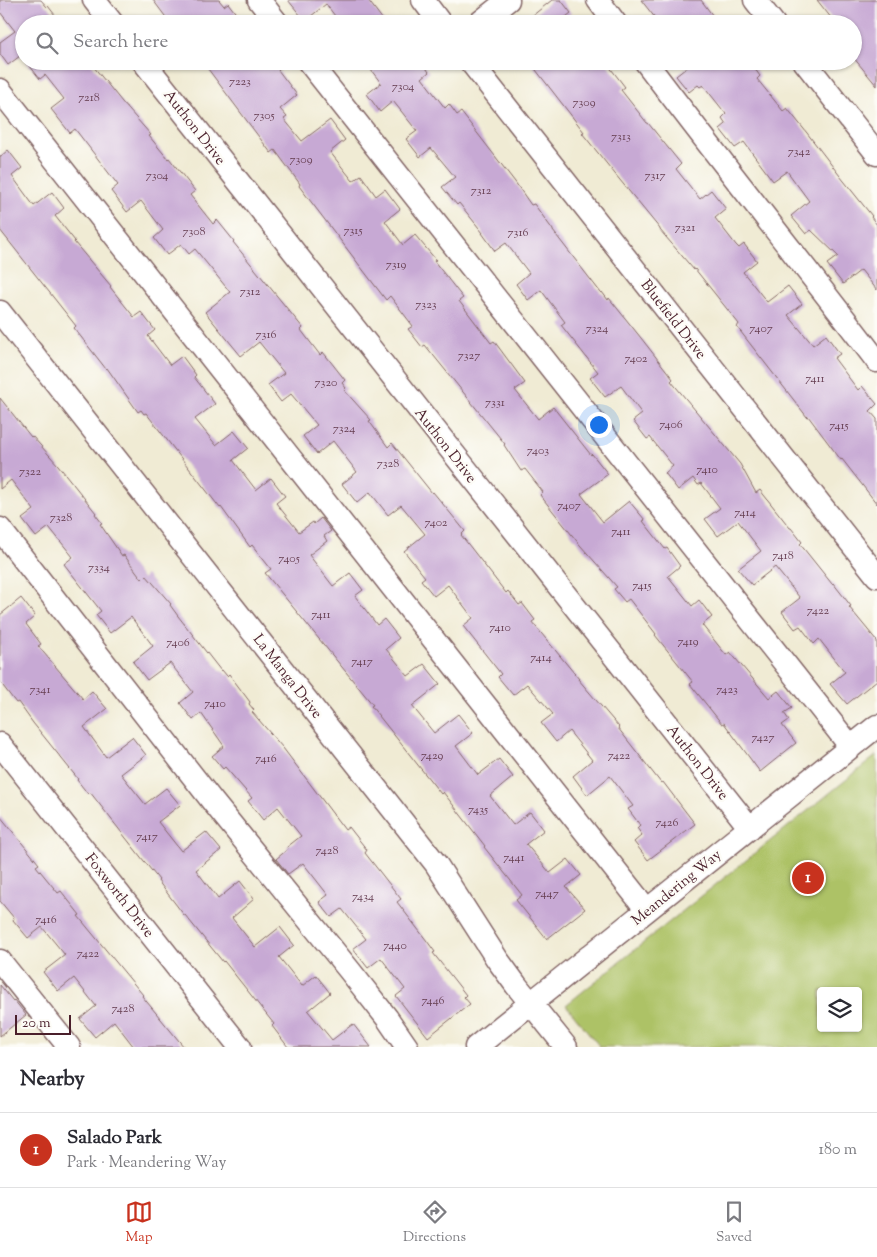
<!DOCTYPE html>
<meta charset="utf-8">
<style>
:root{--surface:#fff;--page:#f7f7f7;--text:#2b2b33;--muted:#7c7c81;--line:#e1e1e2;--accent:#c8321e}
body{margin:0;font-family:"Sorts Mill Goudy",serif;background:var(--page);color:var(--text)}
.controls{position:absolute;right:15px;bottom:15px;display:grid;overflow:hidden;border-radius:5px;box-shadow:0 1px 4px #0004}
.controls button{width:45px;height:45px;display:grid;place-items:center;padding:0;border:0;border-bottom:1px solid var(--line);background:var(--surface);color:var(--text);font:25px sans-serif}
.scale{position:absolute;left:15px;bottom:12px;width:56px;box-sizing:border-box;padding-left:5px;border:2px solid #4a1f2b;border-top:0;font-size:14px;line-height:18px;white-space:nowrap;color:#4a1f2b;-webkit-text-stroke:4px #fdfcf7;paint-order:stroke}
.you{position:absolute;left:598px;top:424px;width:18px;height:18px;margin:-12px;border:4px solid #fff;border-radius:50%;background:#1a73e8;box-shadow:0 0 0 8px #1a73e833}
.badge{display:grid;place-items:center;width:32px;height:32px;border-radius:50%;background:var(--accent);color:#fff;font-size:16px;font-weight:700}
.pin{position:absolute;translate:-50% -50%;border:2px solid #fff;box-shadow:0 1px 5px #0006}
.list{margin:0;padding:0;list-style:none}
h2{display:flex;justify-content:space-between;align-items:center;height:65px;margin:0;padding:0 20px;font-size:21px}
h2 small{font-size:16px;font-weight:400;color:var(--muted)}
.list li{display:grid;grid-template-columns:32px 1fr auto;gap:15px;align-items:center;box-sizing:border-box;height:75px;padding:0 20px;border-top:1px solid var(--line)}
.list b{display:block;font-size:19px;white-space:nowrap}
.list p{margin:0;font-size:16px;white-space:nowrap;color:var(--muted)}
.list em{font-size:16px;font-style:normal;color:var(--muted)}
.icon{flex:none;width:28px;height:28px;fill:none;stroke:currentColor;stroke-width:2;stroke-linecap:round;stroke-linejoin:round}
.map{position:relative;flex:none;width:877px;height:1047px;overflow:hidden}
.search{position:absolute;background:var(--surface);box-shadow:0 1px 4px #0004;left:15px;right:15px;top:15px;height:55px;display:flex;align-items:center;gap:12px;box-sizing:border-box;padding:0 18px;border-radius:28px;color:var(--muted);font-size:19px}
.sheet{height:140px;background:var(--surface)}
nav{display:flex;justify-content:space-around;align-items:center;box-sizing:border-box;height:70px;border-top:1px solid var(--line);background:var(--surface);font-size:14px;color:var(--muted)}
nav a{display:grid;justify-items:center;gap:2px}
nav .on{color:var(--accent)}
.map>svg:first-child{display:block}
</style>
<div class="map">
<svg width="877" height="1047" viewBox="0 0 877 1047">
<rect width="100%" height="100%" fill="#fdfcf7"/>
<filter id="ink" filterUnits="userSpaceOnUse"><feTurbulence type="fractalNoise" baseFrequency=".02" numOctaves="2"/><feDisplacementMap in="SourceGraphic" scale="10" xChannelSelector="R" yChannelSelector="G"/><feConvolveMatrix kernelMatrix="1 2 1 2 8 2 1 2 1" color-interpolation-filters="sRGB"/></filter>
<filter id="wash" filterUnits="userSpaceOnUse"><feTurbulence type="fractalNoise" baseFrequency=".0096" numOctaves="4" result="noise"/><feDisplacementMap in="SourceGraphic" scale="20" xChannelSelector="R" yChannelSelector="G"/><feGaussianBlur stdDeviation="1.12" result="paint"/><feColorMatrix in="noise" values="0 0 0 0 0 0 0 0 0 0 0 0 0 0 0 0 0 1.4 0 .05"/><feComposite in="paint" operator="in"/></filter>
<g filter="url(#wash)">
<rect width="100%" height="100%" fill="#f0ebd4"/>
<path fill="#adc266" stroke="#7c7048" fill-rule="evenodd" d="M 877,755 L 877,1047 L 600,1047 L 566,1005 ZM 821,991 L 858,991 L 858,1028 L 821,1028 Z"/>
<g id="blocks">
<path fill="#c7a9d4" d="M 0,0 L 41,0 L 47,7 L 48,6 L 62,24 L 24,24 L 24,53 L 8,65 L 0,54 L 0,42 L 15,31 L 0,12 Z
M 153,0 L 219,0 L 224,6 L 228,3 L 244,24 L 171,24 Z
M 288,0 L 368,0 L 386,24 L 341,24 L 326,4 L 305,21 Z
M 552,0 L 561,0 L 571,13 L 557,24 L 522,24 Z
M 641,0 L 701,0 L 719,24 L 660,24 Z
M 817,0 L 877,0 L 877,86 L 853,57 L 853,24 L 836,24 Z
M 26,61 L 89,61 L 122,102 L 151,135 L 149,136 L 168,159 L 169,158 L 195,191 L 190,195 L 213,224 L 217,220 L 234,241 L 233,242 L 303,328 L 301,330 L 320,355 L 323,352 L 345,380 L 342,383 L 346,388 L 344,390 L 371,420 L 369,421 L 388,447 L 392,443 L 432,493 L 433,492 L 465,531 L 461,535 L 506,593 L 508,591 L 519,605 L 522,603 L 535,620 L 532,622 L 579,679 L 578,679 L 619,727 L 618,728 L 661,783 L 663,782 L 695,824 L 648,860 L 634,842 L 642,835 L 637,828 L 640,825 L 628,809 L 633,806 L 610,776 L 587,795 L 573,776 L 592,760 L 569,731 L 556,742 L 541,723 L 553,714 L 527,684 L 513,695 L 498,677 L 501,674 L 463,626 L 473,618 L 448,585 L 434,596 L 421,580 L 425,577 L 404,551 L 425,534 L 401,505 L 388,515 L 370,492 L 357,503 L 342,484 L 357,472 L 333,441 L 317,454 L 303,436 L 317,425 L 291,394 L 281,402 L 268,385 L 284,373 L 259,342 L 241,356 L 205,312 L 230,292 L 195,249 L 189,254 L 181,244 L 167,255 L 154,238 L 163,230 L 141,201 L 127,212 L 111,191 L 118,185 L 75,129 L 70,133 L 51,109 L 64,99 L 45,75 L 40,79 Z
M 202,61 L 289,61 L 278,70 L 297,95 L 280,109 L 287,117 L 284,119 L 302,141 L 330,120 L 345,140 L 330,152 L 353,181 L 361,175 L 376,196 L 385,189 L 400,209 L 385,221 L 403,245 L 415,235 L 436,260 L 434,261 L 463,298 L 459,301 L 491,343 L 494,341 L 525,383 L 515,390 L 538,419 L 553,407 L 591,455 L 592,454 L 608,474 L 581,494 L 603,522 L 629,501 L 645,520 L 643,521 L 665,549 L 667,548 L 680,566 L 668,576 L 692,606 L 699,600 L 712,617 L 702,625 L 726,655 L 730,652 L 769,698 L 778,691 L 792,708 L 784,713 L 789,720 L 782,725 L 796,743 L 760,772 L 724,723 L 722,724 L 690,684 L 693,682 L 655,635 L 656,634 L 629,599 L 625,602 L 614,589 L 617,587 L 580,545 L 540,495 L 543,492 L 525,469 L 521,471 L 504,445 L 505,444 L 425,345 L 422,347 L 408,329 L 413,326 L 390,296 L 386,300 L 299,186 L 300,184 L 275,150 L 271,153 Z
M 364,61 L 421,61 L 429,72 L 422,78 L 445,108 L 449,104 L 457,115 L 461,112 L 515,182 L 531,205 L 534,204 L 553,230 L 553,231 L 601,293 L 602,292 L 608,300 L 609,298 L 641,338 L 673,379 L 671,381 L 740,464 L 756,493 L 760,490 L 790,528 L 791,528 L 802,542 L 800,544 L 832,584 L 833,583 L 851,606 L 849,607 L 877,641 L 877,680 L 847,704 L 830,684 L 845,672 L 819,639 L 814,644 L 800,626 L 795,629 L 782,612 L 800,598 L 775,567 L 752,585 L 738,569 L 761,551 L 738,521 L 718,536 L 705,519 L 720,508 L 701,483 L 698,485 L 693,478 L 678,490 L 665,473 L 673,466 L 650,437 L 647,439 L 633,421 L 642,414 L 621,386 L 605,397 L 590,378 L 598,372 L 561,325 L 565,322 L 541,290 L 528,300 L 516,284 L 529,273 L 506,243 L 495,251 L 482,233 L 483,233 L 459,203 L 457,205 L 442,187 L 455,177 L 431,148 L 420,157 L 406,139 L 417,131 L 393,101 L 380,112 L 367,94 L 381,83 Z
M 529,61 L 605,61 L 625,87 L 621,90 L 647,123 L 648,123 L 681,164 L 676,169 L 700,199 L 711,190 L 726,209 L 715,218 L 736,245 L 739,248 L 744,244 L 757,261 L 743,272 L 767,302 L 788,286 L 802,304 L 788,315 L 813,345 L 826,335 L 840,354 L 834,358 L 858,390 L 862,386 L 877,404 L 870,411 L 877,419 L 877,504 L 842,459 L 841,460 L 808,416 L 807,417 L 737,327 L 739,324 L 695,269 L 694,270 L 660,230 L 660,229 L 615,174 L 582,133 L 584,132 Z
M 695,61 L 749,61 L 760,76 L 757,79 L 783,111 L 787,108 L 807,133 L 840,176 L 872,216 L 871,217 L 877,225 L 877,290 L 861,270 L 843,284 L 827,264 L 838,256 L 811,230 L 806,234 L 791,216 L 809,201 L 787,171 L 773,181 L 744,142 L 735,148 L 720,129 L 726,124 L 722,118 L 726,114 L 703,85 L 700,87 L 698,85 L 689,92 L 676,76 Z
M 8,150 L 22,168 L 12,176 L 34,206 L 52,192 L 64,208 L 55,216 L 75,241 L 74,242 L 111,286 L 110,287 L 134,317 L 141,312 L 155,330 L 148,336 L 170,365 L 182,356 L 196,375 L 194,377 L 215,404 L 195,419 L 216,445 L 234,431 L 248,448 L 233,460 L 256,490 L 271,478 L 285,496 L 276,503 L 299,532 L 313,522 L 314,524 L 321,518 L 331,531 L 324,536 L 327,541 L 309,555 L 333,586 L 350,573 L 363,590 L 355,596 L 377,625 L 384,619 L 399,638 L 386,649 L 408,676 L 424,664 L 440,684 L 412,706 L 434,733 L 458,714 L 473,733 L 456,746 L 478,775 L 499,759 L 513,777 L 490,796 L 513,825 L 530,812 L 544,830 L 526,844 L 550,873 L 568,859 L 581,875 L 566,887 L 585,909 L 547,939 L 516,900 L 522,895 L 484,847 L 485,846 L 443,792 L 441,794 L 371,706 L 373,705 L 265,573 L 271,569 L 252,545 L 250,547 L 221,507 L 220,508 L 146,413 L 144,414 L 141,410 L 138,412 L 107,368 L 106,369 L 74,328 L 76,326 L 0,230 L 0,157 Z
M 0,398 L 31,437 L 32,436 L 58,465 L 96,513 L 95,514 L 102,523 L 100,524 L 122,556 L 124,555 L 142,579 L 146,575 L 171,604 L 170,605 L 178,616 L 221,671 L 222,670 L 227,676 L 229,674 L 250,702 L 249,704 L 254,710 L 252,712 L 283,748 L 345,830 L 349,827 L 367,850 L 365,853 L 401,899 L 397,902 L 427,941 L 435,952 L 433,953 L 466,995 L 464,997 L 470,1004 L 428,1037 L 396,996 L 405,989 L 381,958 L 368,968 L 353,949 L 366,939 L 342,909 L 331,917 L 319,902 L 328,895 L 303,863 L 288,874 L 276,859 L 288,849 L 287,847 L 301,836 L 278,807 L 263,820 L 248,801 L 252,798 L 225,767 L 223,769 L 212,756 L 224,746 L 201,713 L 193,720 L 180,703 L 193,692 L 170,663 L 147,680 L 133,662 L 153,646 L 131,617 L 110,633 L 96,615 L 101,611 L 64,564 L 73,557 L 49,527 L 36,537 L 22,519 L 34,510 L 11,480 L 0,489 Z
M 21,598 L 35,616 L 26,624 L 41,644 L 38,646 L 83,699 L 92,691 L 107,709 L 84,727 L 106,757 L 132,737 L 146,755 L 121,774 L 145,804 L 166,788 L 180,805 L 158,822 L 181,851 L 206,832 L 221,850 L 196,870 L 218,899 L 240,881 L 254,899 L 232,918 L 255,947 L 280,927 L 294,945 L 279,957 L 302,986 L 316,975 L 330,993 L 308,1011 L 332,1040 L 353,1024 L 371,1047 L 288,1047 L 272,1026 L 274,1024 L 224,961 L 223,962 L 185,915 L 184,915 L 158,881 L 159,880 L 111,819 L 90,792 L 88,794 L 77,780 L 78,779 L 33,723 L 18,702 L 16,703 L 0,682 L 0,615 Z
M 0,816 L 39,864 L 36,866 L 58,893 L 61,891 L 80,915 L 78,916 L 143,995 L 142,996 L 184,1047 L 134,1047 L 114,1021 L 95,1037 L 80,1019 L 96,1006 L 74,978 L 58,991 L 43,972 L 65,955 L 42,927 L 28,938 L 13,920 L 14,918 L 0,901 Z
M 0,985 L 13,1001 L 14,1000 L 26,1015 L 0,1036 Z"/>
</g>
</g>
<g filter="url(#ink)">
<use href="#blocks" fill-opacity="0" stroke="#846666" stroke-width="1"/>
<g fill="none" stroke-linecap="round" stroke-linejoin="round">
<g stroke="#846666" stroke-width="25">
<path id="minor" d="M 94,0 L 113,24
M 259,0 L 278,24
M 423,0 L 441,24
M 598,0 L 616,24
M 755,0 L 774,24
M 478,24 L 508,0
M 143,61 L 750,828
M 308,61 L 851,747
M 470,61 L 877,576
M 645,61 C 721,162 800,260 877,361
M 804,61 L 877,154
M 0,90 L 647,910
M 0,312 L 436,864 L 497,959 L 516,985 L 566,1047
M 0,529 L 213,802 L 350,971 L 387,1018 L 407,1047
M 0,744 L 240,1047
M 0,961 L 69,1047
M 476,1047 L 877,726"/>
</g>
<use href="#minor" stroke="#fff" stroke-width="22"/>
</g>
</g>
<g text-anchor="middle" stroke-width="5" stroke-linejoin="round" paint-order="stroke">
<g font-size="12" fill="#694255">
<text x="240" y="85">7223</text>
<text x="403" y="90">7304</text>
<text x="89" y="101">7218</text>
<text x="584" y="106">7309</text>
<text x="264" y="119">7305</text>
<text x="621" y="140">7313</text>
<text x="799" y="155">7342</text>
<text x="301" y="163">7309</text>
<text x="157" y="179">7304</text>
<text x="655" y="179">7317</text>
<text x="481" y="194">7312</text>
<text x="685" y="231">7321</text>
<text x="353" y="234">7315</text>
<text x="194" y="235">7308</text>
<text x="518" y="236">7316</text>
<text x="396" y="268">7319</text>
<text x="250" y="295">7312</text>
<text x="426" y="308">7323</text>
<text x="597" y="332">7324</text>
<text x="761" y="332">7407</text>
<text x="266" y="338">7316</text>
<text x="469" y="359">7327</text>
<text x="636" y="362">7402</text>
<text x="815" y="382">7411</text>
<text x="326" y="386">7320</text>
<text x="495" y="406">7331</text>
<text x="671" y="428">7406</text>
<text x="839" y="429">7415</text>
<text x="344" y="432">7324</text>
<text x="538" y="454">7403</text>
<text x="388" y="467">7328</text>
<text x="707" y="473">7410</text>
<text x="30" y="475">7322</text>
<text x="569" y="509">7407</text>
<text x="745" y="516">7414</text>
<text x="61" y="521">7328</text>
<text x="436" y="526">7402</text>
<text x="621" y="535">7411</text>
<text x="783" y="559">7418</text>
<text x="289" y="562">7405</text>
<text x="99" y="571">7334</text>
<text x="642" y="589">7415</text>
<text x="818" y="614">7422</text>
<text x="321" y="618">7411</text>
<text x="500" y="631">7410</text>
<text x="688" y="645">7419</text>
<text x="178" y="646">7406</text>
<text x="541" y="661">7414</text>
<text x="362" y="665">7417</text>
<text x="40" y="693">7341</text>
<text x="727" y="693">7423</text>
<text x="215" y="707">7410</text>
<text x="763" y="741">7427</text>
<text x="432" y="759">7429</text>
<text x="619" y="759">7422</text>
<text x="266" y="762">7416</text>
<text x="478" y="813">7435</text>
<text x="667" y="826">7426</text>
<text x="147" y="840">7417</text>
<text x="327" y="854">7428</text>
<text x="514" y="861">7441</text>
<text x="547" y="897">7447</text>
<text x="363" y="900">7434</text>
<text x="46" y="923">7416</text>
<text x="395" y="949">7440</text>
<text x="88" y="957">7422</text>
<text x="433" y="1004">7446</text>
<text x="123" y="1012">7428</text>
</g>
<g font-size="15" fill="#4a1f2b" stroke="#fdfcf7">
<text transform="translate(195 127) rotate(52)" y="5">Authon Drive</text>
<text transform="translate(674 319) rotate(52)" y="5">Bluefield Drive</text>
<text transform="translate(446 445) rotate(52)" y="5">Authon Drive</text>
<text transform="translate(288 676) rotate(52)" y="5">La Manga Drive</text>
<text transform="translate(698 762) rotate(52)" y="5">Authon Drive</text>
<text transform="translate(676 887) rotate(-39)" y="5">Meandering Way</text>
<text transform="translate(120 895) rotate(52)" y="5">Foxworth Drive</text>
</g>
</g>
</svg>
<div class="controls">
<button><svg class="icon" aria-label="layers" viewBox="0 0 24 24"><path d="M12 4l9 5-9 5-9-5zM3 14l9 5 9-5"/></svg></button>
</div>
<div class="scale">20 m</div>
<div class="you"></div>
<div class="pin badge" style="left:808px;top:878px">1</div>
<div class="search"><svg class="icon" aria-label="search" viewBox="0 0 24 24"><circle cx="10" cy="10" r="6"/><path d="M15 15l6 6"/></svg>Search here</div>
</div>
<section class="sheet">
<h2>Nearby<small></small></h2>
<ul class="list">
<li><span class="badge">1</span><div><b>Salado Park</b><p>Park · Meandering Way</p></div><em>180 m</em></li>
</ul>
</section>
<nav>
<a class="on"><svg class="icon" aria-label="map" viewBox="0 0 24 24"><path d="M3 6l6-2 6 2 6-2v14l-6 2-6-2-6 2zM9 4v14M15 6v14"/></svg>Map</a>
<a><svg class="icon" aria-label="directions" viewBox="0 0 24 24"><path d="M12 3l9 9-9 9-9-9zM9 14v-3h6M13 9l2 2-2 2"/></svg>Directions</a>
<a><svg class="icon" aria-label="saved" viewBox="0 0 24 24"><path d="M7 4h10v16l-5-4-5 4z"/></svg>Saved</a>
</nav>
